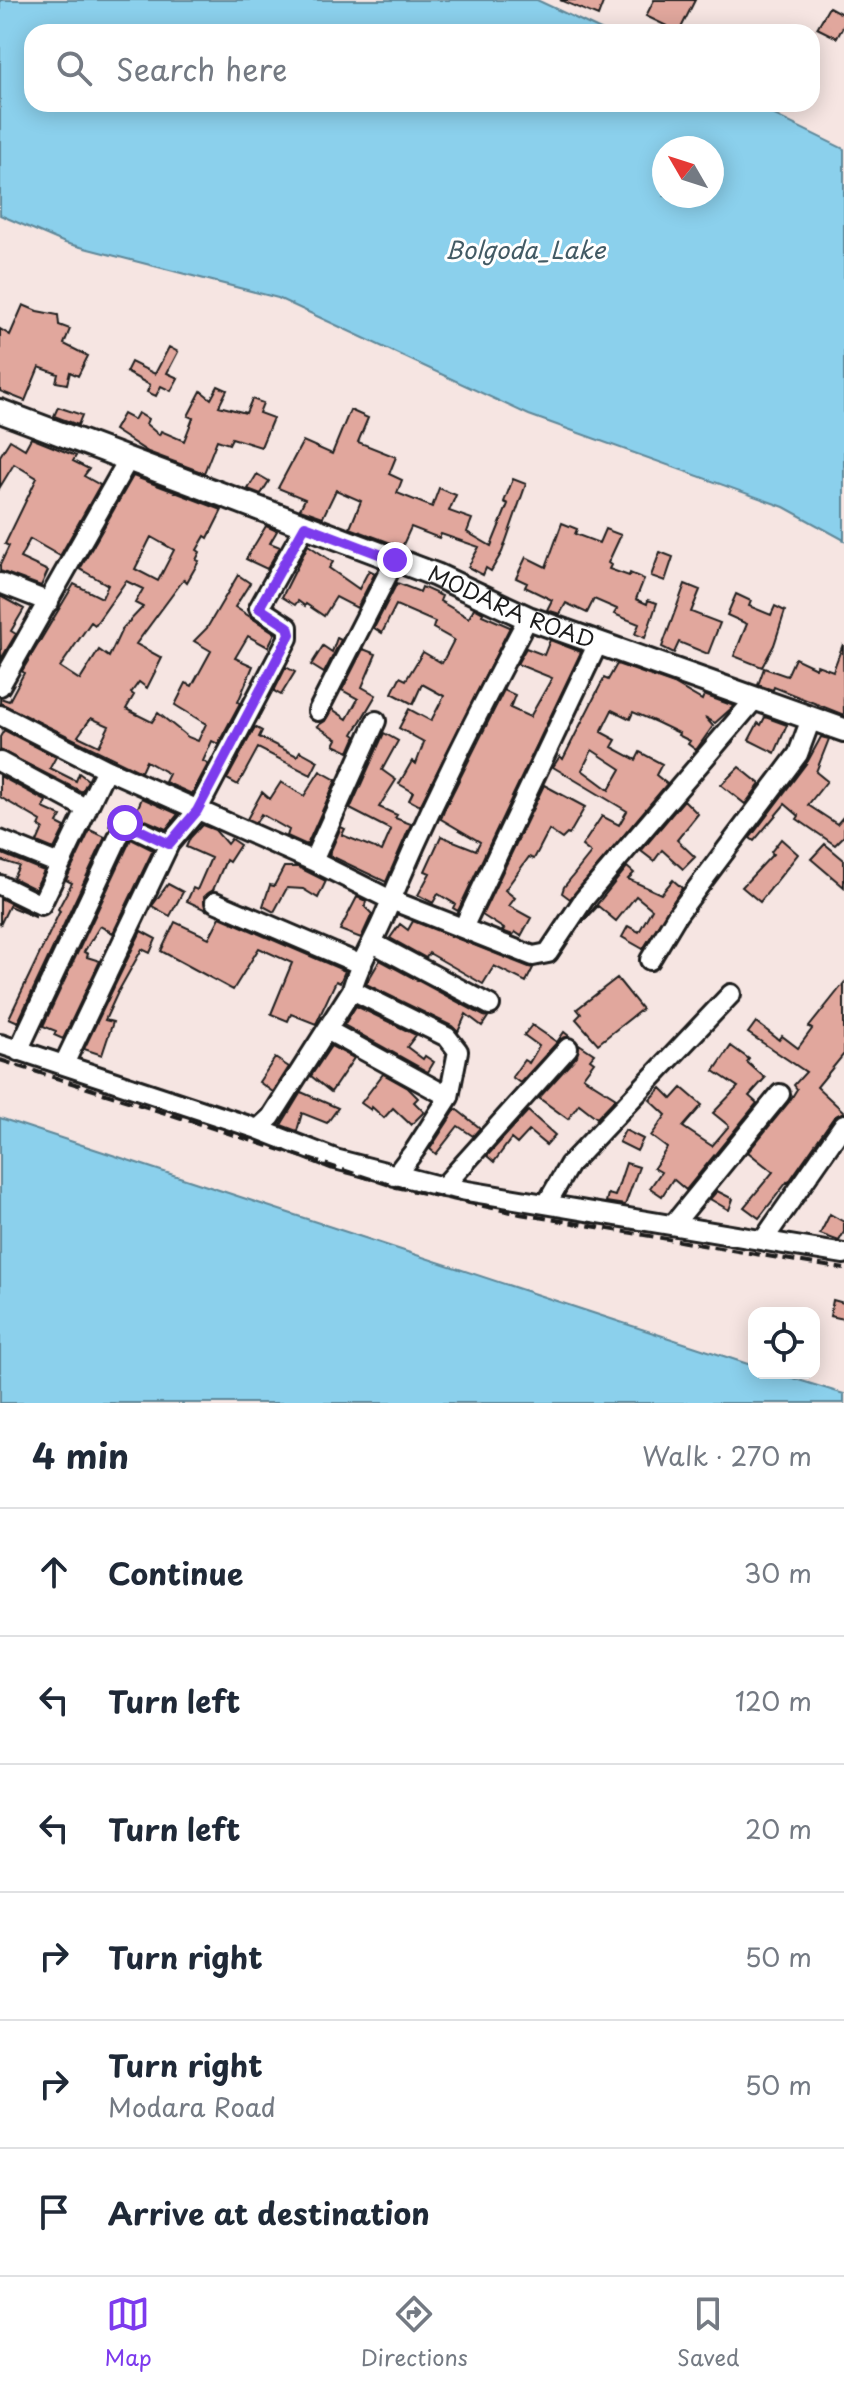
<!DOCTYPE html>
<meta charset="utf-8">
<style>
:root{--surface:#fff;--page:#f6f6f7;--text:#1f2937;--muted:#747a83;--line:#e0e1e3;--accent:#7c3aed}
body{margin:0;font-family:"Playpen Sans",sans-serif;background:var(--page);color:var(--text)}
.controls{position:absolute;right:24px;bottom:24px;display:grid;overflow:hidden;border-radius:16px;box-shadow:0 4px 20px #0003}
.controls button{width:72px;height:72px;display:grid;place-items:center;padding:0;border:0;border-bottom:2px solid var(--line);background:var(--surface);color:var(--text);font:40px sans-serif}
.compass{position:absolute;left:652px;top:136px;width:72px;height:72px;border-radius:50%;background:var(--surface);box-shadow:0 4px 20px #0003;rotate:309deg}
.stop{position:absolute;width:24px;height:24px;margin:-18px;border:6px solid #7c3aed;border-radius:50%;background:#fff}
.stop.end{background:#7c3aed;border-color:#fff;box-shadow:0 2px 8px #0008}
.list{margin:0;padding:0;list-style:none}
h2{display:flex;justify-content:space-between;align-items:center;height:104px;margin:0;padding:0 32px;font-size:34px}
h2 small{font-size:26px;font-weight:400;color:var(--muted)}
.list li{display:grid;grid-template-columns:52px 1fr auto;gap:24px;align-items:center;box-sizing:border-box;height:128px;padding:0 32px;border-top:2px solid var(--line)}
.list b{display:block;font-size:30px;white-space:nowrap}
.list p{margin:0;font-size:26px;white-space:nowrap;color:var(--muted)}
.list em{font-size:26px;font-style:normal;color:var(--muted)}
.icon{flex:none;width:44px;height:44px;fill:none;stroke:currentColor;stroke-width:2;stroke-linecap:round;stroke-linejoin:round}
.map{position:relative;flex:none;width:844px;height:1403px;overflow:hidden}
.search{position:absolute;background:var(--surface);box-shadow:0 4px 20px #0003;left:24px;right:24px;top:24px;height:88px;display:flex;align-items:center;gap:20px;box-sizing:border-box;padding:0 28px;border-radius:24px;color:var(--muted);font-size:30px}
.sheet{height:872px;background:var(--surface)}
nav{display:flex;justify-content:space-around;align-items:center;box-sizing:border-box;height:112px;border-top:2px solid var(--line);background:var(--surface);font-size:22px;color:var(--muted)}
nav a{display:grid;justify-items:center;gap:4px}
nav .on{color:var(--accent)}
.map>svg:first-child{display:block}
</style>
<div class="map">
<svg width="844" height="1403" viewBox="0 0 844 1403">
<rect width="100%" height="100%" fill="#f6e5e2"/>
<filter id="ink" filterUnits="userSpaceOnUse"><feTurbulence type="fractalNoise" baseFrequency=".0125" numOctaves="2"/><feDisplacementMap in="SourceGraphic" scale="16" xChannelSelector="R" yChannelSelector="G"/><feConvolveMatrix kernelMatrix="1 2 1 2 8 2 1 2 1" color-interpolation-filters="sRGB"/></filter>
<g filter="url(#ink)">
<path fill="#8bd0ec" stroke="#5f8899" stroke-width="2" fill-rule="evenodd" d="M 0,0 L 537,0 L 605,32 L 32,32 L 32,104 L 752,104 L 844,149 L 844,540 L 784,507 L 529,415 L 278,298 L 65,243 L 0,215 ZM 664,148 L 712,148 L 712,196 L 664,196 Z
M 0,1118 L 754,1366 L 754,1373 L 776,1373 L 844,1394 L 844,1403 L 0,1403 Z"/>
<path fill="#e1a79d" stroke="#1c1c1c" stroke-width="2" fill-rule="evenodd" d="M 560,0 L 604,0 L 598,16 Z
M 654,0 L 695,0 L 679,32 L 646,16 Z
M 829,7 L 844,15 L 844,25 L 837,38 L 817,28 Z
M 23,305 L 37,311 L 58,315 L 59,325 L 70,329 L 64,344 L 88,356 L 78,376 L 70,372 L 67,384 L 56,382 L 58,374 L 39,367 L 25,401 L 0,391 L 0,329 L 10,335 Z
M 169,347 L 178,352 L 167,373 L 178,378 L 171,391 L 161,386 L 156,396 L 147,392 L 150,385 L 126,372 L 131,362 L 155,374 Z
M 218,386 L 227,390 L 219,406 L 246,413 L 252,399 L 263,403 L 259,413 L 273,418 L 261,447 L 232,438 L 229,444 L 217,440 L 204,473 L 148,452 L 114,430 L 123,414 L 134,420 L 138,413 L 148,419 L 146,424 L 159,435 L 161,431 L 184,441 L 193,418 L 188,416 L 201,391 L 211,399 Z
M 58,407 L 82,415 L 78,425 L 54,416 Z
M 350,410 L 368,418 L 358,442 L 396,457 L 389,474 L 402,480 L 397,493 L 432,507 L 439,488 L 456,495 L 449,511 L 472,519 L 467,532 L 491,546 L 508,504 L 504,502 L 513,479 L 526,484 L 502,552 L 491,571 L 486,568 L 483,575 L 468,567 L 479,547 L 441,534 L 439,538 L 411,527 L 402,547 L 350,528 L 361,501 L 336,490 L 323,517 L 300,509 L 305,499 L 278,488 L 303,441 L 332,454 Z
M 31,438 L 76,456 L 73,461 L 89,469 L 84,476 L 100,485 L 60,556 L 30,539 L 20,558 L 48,571 L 41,586 L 0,571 L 0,565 L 9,546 L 5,544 L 37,478 L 14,464 L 0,487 L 0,456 L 10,440 L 25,449 Z
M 257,474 L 269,481 L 261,494 L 248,489 Z
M 133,476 L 222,510 L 208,538 L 205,536 L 197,550 L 200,552 L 196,560 L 199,561 L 187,582 L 184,579 L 136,644 L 162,658 L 147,688 L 139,682 L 131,693 L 134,695 L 126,709 L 152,722 L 158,713 L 188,737 L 198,741 L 206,724 L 175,705 L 186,683 L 192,686 L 211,651 L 194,641 L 207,628 L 238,575 L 250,583 L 235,607 L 275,633 L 268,647 L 248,636 L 235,658 L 253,666 L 238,702 L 240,703 L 218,744 L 212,741 L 203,761 L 208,764 L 192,794 L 165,782 L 169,774 L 146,761 L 141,772 L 0,703 L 0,698 L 9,701 L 24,673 L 22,671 L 74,584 L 102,598 L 108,585 L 80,569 ZM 151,537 L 174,550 L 158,581 L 135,569 ZM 126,581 L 143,589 L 135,603 L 143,607 L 122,629 L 109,657 L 99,650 L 80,680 L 60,667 L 91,622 L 95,625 ZM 91,718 L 109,726 L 99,746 L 78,736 Z
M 562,523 L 577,529 L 575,534 L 599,543 L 605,529 L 621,535 L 608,563 L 611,565 L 609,569 L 629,576 L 630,573 L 644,579 L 636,599 L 647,604 L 648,600 L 657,603 L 645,638 L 635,634 L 639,624 L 614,614 L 617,609 L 594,599 L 587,613 L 566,603 L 560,614 L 547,610 L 552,600 L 525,587 L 527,583 L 516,578 L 526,557 L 546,567 Z
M 266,526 L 277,531 L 270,543 L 280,547 L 267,569 L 246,559 Z
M 308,545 L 333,562 L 329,568 L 359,589 L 369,570 L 375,573 L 357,608 L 336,597 L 324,616 L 306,604 L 305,606 L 298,601 L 295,605 L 282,597 Z
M 660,552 L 673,557 L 665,581 L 651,576 Z
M 397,583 L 420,592 L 422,587 L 442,596 L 440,601 L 469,618 L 474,608 L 483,613 L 482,615 L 510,627 L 420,806 L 409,800 L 413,792 L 399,784 L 412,761 L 416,764 L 424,742 L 399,728 L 409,709 L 431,721 L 444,696 L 422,684 L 413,704 L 392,693 L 400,677 L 406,680 L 423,652 L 442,663 L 454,640 L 433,628 L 435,622 L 396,605 L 382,633 L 374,628 Z
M 685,584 L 700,590 L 691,612 L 720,623 L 708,654 L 679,642 L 674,653 L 662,647 Z
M 736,594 L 751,601 L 749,606 L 771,615 L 775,606 L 785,611 L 774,645 L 762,667 L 734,656 L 747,624 L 727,615 Z
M 0,596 L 24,609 L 11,631 L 16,634 L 1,659 Z
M 337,638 L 341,640 L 324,673 L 311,665 L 323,646 L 332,652 Z
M 550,640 L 581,652 L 458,911 L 453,908 L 455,904 L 438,894 L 433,903 L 418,895 L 430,873 L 425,871 L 441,836 L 476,850 L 480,842 L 441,819 L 446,806 L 504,690 L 515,695 L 510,708 L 530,717 L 552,678 L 517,664 L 526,648 L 544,655 Z
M 843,644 L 844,715 L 774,687 L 773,690 L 758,685 L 764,668 L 787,676 L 795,658 L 816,668 L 817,665 L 833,671 Z
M 363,649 L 376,654 L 362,687 L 376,695 L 353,734 L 356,736 L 349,752 L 334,745 L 337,739 L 317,726 L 325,721 L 332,709 L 347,719 L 358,699 L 342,690 Z
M 617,664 L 674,684 L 702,700 L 704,695 L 734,706 L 715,723 L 705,717 L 713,726 L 696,750 L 688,744 L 690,741 L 678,735 L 679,733 L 656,722 L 633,712 L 630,719 L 612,710 L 601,732 L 616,740 L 612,747 L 636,760 L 640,752 L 662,764 L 656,775 L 667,784 L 570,899 L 562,893 L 564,887 L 591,853 L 582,846 L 602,816 L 619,825 L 627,811 L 553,767 L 560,756 L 563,759 L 604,678 L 608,680 ZM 592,750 L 621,769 L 609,790 L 582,770 Z
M 286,667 L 295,672 L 281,695 L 274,691 Z
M 765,717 L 787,725 L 775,753 L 749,740 L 758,723 L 761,725 Z
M 255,727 L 262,731 L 259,737 L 297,756 L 300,751 L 318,761 L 311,775 L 258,748 L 238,785 L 227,779 Z
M 4,730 L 56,757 L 50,768 L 76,781 L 79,773 L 88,780 L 82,792 L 0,750 L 0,737 Z
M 384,733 L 398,741 L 382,770 L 396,780 L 379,807 L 397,815 L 395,818 L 411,824 L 386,882 L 329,855 L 341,827 L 345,829 L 342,835 L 382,851 L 391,830 L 350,809 Z
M 821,737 L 829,739 L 816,772 L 827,781 L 808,805 L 837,824 L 844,816 L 844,836 L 835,845 L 797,819 L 799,816 L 785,804 L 754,841 L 750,838 L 808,761 Z
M 739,767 L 760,784 L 745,804 L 721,785 Z
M 320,771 L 336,780 L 307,845 L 287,836 L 289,830 L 261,814 L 256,823 L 247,819 L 262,792 L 270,799 L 281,782 L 304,796 Z
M 0,776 L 46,801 L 43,808 L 61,816 L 57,823 L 65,827 L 54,849 L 37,842 L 43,828 L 39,826 L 41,821 L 0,797 Z
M 544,785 L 585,807 L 569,835 L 567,834 L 562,839 L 549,830 L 534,859 L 529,857 L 505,890 L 515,898 L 509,906 L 531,918 L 521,936 L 515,932 L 513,935 L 502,931 L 504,929 L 482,915 Z
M 142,798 L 178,814 L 166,829 L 125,811 L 118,814 L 109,826 L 116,806 L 136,812 Z
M 684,800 L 698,814 L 677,840 L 695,857 L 683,869 L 662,850 L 654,861 L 641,851 Z
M 202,825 L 215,830 L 227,844 L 231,839 L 240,845 L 229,862 L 226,860 L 213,890 L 204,897 L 206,910 L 187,901 L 193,888 L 197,890 L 211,858 L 186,847 L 190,838 Z
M 90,830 L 105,837 L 18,1022 L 9,1018 L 60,911 L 58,909 L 72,883 L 66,880 Z
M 131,839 L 153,850 L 113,933 L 100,926 L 84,952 L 88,954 L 87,957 L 100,961 L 63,1039 L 54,1035 L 56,1031 L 43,1026 Z
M 781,839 L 798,854 L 760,902 L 742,887 L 773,854 L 771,852 Z
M 825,844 L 844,860 L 844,887 L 811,859 Z
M 0,853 L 44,871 L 35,889 L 13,878 L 19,866 L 0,860 Z
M 284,867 L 298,867 L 326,881 L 318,898 L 303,889 L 287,888 L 274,912 L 263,906 L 270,885 L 274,886 Z
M 627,867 L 634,873 L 628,879 L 661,894 L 673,880 L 682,888 L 643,949 L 622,937 L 628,926 L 639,932 L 652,909 L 636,896 L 616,921 L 598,906 L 582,923 Z
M 168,884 L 183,892 L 170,916 L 152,906 Z
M 357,897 L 366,901 L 365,907 L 372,914 L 361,938 L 340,930 Z
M 0,898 L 35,916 L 35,917 L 9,906 L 0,925 Z
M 220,917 L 345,971 L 340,983 L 336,981 L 316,1024 L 291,1014 L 288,1021 L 271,1014 L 292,963 L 259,948 L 233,990 L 161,951 L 175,922 L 209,938 Z
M 413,921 L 529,967 L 533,968 L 526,982 L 494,966 L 483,984 L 429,953 L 426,958 L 390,938 L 400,924 L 408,930 Z
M 141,931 L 156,939 L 150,953 L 142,949 L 118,992 L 105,1020 L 113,1022 L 102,1055 L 84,1049 Z
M 380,960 L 484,1016 L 488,1017 L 482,1026 L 466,1014 L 458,1032 L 452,1026 L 366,984 Z
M 617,978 L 642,1009 L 598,1044 L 576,1019 L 581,1014 L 577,1009 Z
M 844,983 L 844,1054 L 817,1087 L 844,1112 L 834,1117 L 788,1183 L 787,1182 L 759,1218 L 744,1207 L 773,1172 L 748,1152 L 789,1102 L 797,1089 L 794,1085 L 806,1072 L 748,1033 L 756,1022 L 779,1040 L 782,1036 L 798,1048 L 812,1029 L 809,1027 Z
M 356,1006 L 416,1035 L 407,1047 L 423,1059 L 425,1056 L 434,1062 L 428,1072 L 344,1025 Z
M 532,1025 L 557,1042 L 564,1032 L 569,1036 L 559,1040 L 520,1083 L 512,1077 L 524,1060 L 529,1063 L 539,1046 L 524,1035 Z
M 579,1044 L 594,1054 L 590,1059 L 594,1062 L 583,1077 L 616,1098 L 597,1118 L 579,1104 L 568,1119 L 539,1098 L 577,1056 Z
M 331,1046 L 354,1058 L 331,1092 L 311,1076 Z
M 731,1046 L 749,1059 L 747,1062 L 765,1078 L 749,1096 L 757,1103 L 686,1190 L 673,1179 L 662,1196 L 650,1188 L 661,1172 L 654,1168 L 667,1148 L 651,1136 L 666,1115 L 650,1100 L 661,1088 L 672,1099 L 682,1088 L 702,1105 L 683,1127 L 712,1146 L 729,1126 L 713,1113 L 738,1087 L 714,1071 Z
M 275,1058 L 289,1067 L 273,1092 L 259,1082 Z
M 383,1074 L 408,1088 L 418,1098 L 414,1102 L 424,1112 L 411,1125 L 393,1108 L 384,1118 L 372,1107 L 371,1110 L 361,1103 Z
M 301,1092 L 338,1108 L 327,1123 L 302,1113 L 297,1131 L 281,1125 Z
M 456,1109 L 480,1128 L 473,1136 L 458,1126 L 436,1154 L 430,1149 Z
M 528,1111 L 555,1135 L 546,1145 L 529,1131 L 517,1144 L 511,1139 L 494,1162 L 487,1156 Z
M 625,1130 L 643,1139 L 637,1151 L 619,1142 Z
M 626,1163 L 639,1167 L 625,1205 L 606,1202 L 608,1194 L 615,1196 Z
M 717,1191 L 733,1199 L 729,1210 L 710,1199 Z
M 830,1214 L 844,1222 L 844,1232 L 839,1241 L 820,1234 Z
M 833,1300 L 844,1303 L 844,1319 L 830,1316 Z"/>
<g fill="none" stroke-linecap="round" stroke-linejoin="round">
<g stroke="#1c1c1c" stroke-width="24">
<path id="minor" d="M 0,583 L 49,602
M 528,618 C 476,716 426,814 384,917 C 374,941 358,965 352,990 L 271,1117 L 258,1129 L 335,1159 L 443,1187 L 844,1254
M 0,686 L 128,460
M 318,711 L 395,560
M 0,715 L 106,769 L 313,861 L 391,900 L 533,956 L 548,953 L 584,899 L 755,699
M 0,762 L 87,809
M 0,840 L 59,864
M 313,861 L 376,721
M 0,885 L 41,905 L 106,769
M 215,902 L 362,965
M 463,928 L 598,643
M 373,943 L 490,1005
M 650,960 L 677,915 L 798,754 L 811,719
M 352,990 L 447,1037 L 458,1051 L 449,1097 L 415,1150 L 395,1176
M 327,1030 L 449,1097
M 0,1044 L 258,1129
M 18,1051 L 125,823 L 169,844
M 64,1064 L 169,844 L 197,811 L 288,638 L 288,627 L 259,608 L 305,526
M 443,1187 L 568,1048
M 547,1203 L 569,1165 L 731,994
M 673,1225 L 780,1094
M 764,1239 L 844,1124"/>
</g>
<g stroke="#1c1c1c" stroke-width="28">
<g id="major">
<path id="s1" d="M 0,411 L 436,575 L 528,618 L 844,730"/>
</g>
</g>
<use href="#minor" stroke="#fff" stroke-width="18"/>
<use href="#major" stroke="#fff" stroke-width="22"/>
<path stroke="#1c1c1c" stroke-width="4" stroke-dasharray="12 6" stroke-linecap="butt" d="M 0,1060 L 396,1187 L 520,1214 L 844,1269"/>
</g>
</g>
<g fill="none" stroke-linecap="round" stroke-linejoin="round" filter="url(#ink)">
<path stroke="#7c3aed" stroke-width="10" d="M 125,823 L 169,844 L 197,811 L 290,634 L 288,627 L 259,608 L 305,526 L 395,560"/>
</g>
<g text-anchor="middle" stroke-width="6" stroke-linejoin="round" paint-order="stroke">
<g font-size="22" fill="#1c1c1c" stroke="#fff">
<text dy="8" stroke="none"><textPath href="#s1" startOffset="548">MODARA ROAD</textPath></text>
</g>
<g font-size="24" font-style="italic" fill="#435b65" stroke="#fff">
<text x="525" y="259">Bolgoda_Lake</text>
</g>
</g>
</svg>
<div class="controls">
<button><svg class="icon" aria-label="locate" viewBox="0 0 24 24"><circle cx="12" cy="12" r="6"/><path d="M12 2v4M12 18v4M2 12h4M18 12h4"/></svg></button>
</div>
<svg class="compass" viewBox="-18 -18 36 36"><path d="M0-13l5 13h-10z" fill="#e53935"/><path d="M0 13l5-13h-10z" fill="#747a83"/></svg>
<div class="stop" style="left:125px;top:823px"></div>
<div class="stop end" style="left:395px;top:560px"></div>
<div class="search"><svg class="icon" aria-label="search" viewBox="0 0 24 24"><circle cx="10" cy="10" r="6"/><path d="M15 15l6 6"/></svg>Search here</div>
</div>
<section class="sheet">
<h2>4 min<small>Walk · 270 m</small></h2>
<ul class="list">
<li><svg class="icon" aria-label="ahead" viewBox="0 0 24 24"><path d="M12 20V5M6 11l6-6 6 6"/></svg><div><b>Continue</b></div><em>30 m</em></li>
<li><svg class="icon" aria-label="left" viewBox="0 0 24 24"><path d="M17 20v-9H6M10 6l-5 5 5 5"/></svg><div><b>Turn left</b></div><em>120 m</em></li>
<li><svg class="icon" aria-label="left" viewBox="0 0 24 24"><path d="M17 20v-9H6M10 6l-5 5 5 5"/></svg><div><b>Turn left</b></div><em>20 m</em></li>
<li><svg class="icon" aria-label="right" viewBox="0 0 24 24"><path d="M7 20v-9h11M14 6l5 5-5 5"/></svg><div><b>Turn right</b></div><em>50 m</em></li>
<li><svg class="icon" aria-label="right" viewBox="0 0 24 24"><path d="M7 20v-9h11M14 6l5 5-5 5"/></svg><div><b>Turn right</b><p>Modara Road</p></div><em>50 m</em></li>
<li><svg class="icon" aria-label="arrive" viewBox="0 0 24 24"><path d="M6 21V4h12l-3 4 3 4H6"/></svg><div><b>Arrive at destination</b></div></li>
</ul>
</section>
<nav>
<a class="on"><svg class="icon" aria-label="map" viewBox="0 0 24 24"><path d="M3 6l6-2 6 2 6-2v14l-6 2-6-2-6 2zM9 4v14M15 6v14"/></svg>Map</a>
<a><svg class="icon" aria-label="directions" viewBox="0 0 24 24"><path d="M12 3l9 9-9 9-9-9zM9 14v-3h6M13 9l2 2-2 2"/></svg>Directions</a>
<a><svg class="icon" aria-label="saved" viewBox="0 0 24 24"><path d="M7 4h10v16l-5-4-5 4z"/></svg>Saved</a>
</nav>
